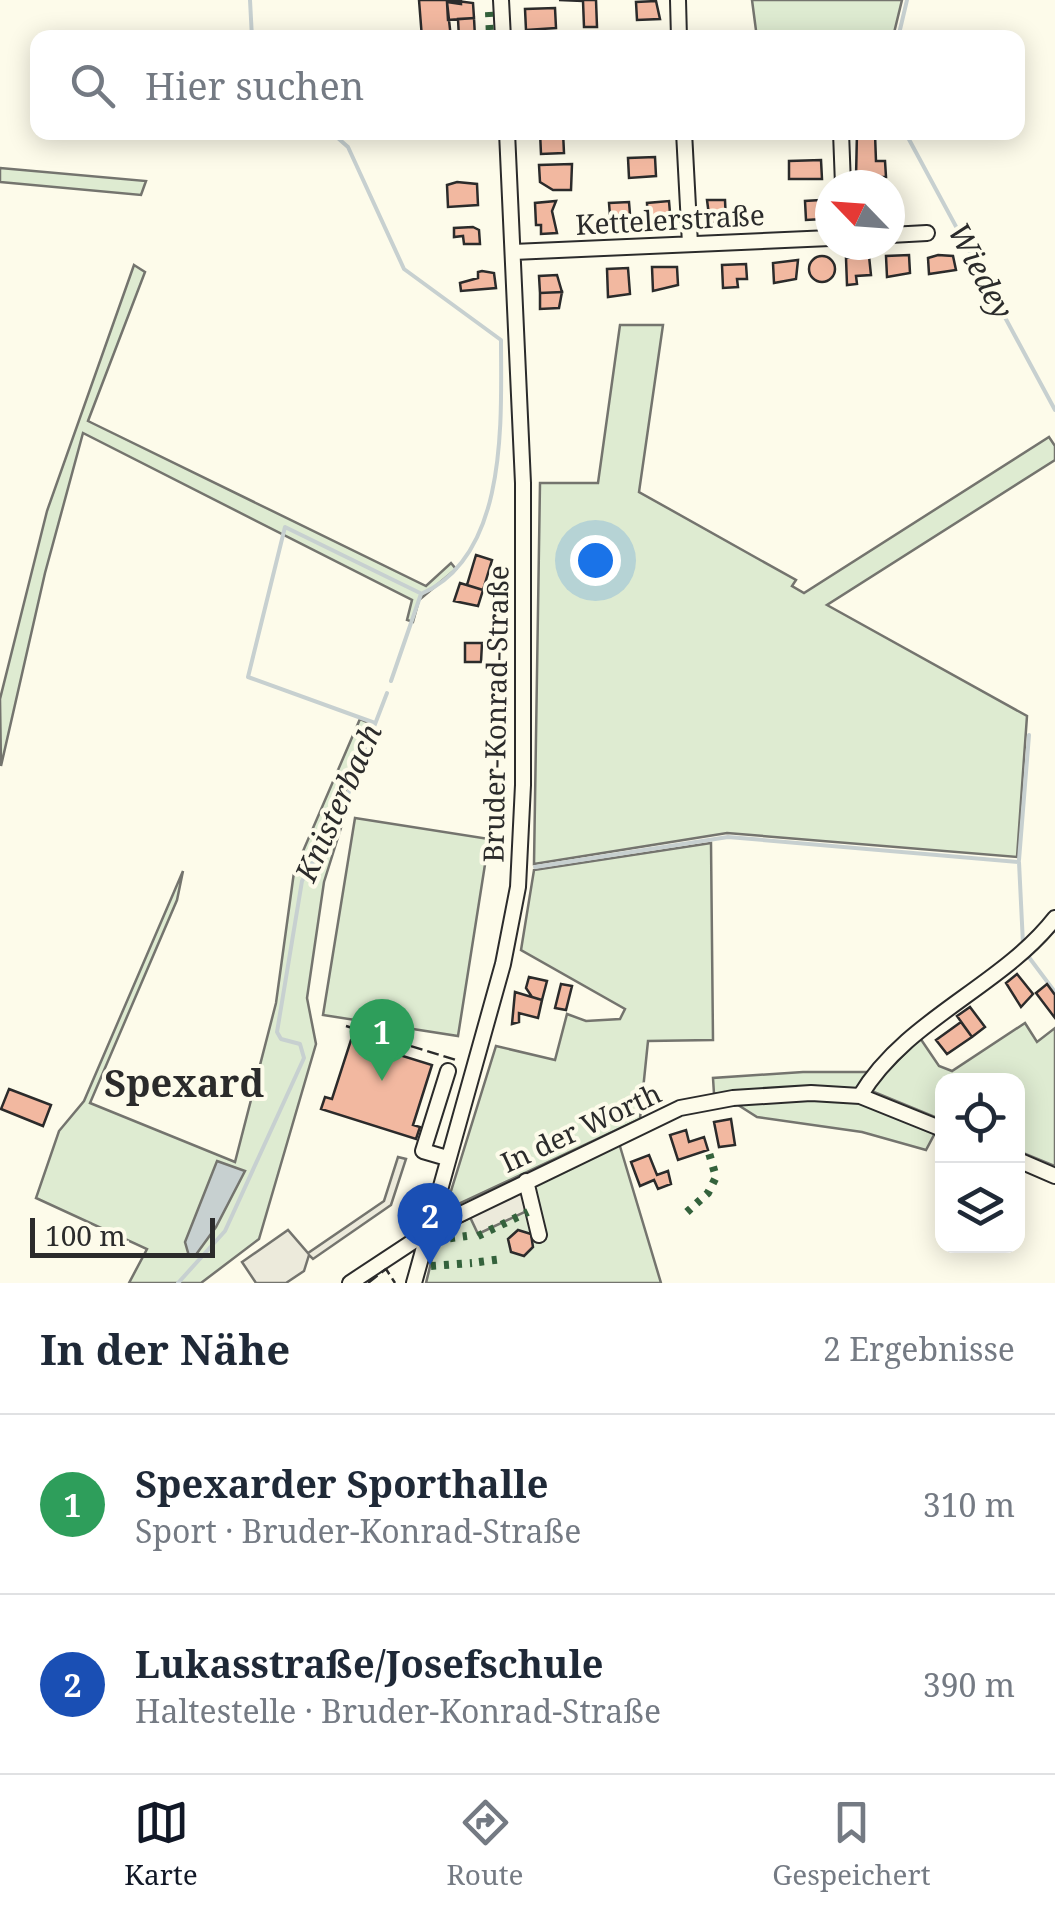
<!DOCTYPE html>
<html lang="de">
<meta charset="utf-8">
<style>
:root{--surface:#fff;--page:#f2f2f3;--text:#1f2937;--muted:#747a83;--line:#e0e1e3;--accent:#111827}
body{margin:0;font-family:"Noto Serif",serif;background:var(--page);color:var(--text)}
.controls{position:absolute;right:30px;bottom:30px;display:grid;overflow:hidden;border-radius:20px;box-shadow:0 5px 25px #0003}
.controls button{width:90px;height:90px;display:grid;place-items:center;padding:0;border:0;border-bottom:2px solid var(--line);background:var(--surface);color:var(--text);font:50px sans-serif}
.compass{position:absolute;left:815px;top:170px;width:90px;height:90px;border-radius:50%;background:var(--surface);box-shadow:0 5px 25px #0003;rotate:295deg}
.scale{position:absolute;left:30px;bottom:25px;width:185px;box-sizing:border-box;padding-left:10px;border:5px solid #2b2b2b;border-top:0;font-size:28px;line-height:35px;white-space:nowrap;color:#2b2b2b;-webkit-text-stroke:8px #fdfbea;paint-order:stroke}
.you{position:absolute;left:595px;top:560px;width:35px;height:35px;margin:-25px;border:8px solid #fff;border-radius:50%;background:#1a73e8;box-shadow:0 0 0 15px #1a73e833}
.badge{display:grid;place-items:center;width:65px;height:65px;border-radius:50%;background:var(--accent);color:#fff;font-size:32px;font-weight:700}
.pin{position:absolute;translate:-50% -82px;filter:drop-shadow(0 2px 5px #0008)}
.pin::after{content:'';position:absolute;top:52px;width:35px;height:30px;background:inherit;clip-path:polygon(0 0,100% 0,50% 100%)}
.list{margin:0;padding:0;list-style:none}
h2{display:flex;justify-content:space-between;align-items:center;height:130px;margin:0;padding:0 40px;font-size:42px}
h2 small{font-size:32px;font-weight:400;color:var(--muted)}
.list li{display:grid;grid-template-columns:65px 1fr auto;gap:30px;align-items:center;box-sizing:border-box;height:180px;padding:0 40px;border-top:2px solid var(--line)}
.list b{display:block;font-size:38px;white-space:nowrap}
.list p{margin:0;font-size:32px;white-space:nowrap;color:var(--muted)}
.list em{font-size:32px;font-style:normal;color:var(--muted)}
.icon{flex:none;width:55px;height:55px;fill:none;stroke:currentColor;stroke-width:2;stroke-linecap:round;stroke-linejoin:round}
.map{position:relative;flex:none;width:1055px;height:1283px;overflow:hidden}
.search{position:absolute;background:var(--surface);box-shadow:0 5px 25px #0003;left:30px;right:30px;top:30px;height:110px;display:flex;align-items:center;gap:25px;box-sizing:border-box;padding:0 35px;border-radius:20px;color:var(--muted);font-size:38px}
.sheet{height:490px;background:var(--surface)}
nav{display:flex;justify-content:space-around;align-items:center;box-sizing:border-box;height:140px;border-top:2px solid var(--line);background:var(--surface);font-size:28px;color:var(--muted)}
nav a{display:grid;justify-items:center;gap:5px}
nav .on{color:var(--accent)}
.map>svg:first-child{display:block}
</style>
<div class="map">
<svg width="1055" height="1283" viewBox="0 0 1055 1283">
<rect width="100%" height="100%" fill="#fdfbea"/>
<path fill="#deebd1" stroke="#74746e" stroke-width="2.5" d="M 752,0 L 902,0 L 893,37 L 757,38 Z
M 0,168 L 146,181 L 141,195 L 0,182 Z
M 134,265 L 145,272 L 88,421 L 426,586 L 451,563 L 456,569 L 419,600 L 413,622 L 407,620 L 412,600 L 83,433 L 45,573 L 1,766 L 0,699 L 47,511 Z
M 620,325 L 663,325 L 639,492 L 796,580 L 792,586 L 804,593 L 1049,437 L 1055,446 L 1055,460 L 827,605 L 1027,716 L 1017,857 L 727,833 L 534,864 L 540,483 L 598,483 Z
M 360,719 L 372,724 L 337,813 L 345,815 L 324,882 L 307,998 L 316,1044 L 259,1239 L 201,1283 L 129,1283 L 147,1249 L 36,1198 L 59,1131 L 84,1101 L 183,871 L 177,900 L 90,1103 L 235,1162 L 276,1003 L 294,872 Z
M 355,818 L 489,839 L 458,1036 L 323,1015 Z
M 711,843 L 713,1040 L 648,1041 L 640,1119 L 450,1208 L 447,1204 L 496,1046 L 555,1060 L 567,1014 L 586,1021 L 620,1019 L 625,1009 L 521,950 L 534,870 Z
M 1025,1023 L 1037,1042 L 1055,1028 L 1055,1166 L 1018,1151 L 1018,1080 L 942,1080 L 942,1120 L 869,1090 L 920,1038 L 939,1066 L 952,1071 Z
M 803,1072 L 868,1072 L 857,1089 L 814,1086 L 714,1094 L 713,1078 Z
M 813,1098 L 859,1101 L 935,1133 L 926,1150 L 862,1132 L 757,1117 L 735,1103 Z
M 619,1143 L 661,1283 L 426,1283 L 438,1234 Z"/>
<path fill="#eceadb" stroke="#74746e" stroke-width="2.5" d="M 398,1157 L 406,1159 L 391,1205 L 313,1259 L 309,1255 L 304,1271 L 286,1283 L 256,1283 L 242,1262 L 288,1230 L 308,1253 L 384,1201 Z
M 521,1193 L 529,1210 L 478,1234 L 470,1217 Z"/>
<path fill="#c7d0d0" stroke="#74746e" stroke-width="2.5" d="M 217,1161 L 245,1171 L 216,1227 L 195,1256 L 189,1256 L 185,1242 Z"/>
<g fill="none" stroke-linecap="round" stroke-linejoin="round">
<path stroke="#c7d0d0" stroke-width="4" d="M 250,0 L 252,38
M 898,38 L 907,0
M 331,132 L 348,147 L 404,269 L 501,340 C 501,419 509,556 421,594 L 391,681
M 905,132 L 1055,410
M 375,723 L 248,677 L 285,527 L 420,593
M 1019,860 L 1029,735
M 535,867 L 728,837 L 1019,862 L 1023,944
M 1028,956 L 1055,992
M 178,1283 L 225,1231 L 304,1058 L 300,1044 L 281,1039 L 277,1032 L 302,881 L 340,815 L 387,693"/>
</g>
<path fill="#f2b8a0" stroke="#2b2b2b" stroke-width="2.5" d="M 461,0 L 461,4 L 447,2 L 451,38 L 422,38 L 419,0 Z
M 596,0 L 597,27 L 584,27 L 583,1 L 559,0 Z
M 457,1 L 473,3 L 474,18 L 448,20 L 447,2 Z
M 656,1 L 660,19 L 637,20 L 636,2 Z
M 555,8 L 556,28 L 526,30 L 525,9 Z
M 474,18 L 475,37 L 459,38 L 458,19 Z
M 540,132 L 563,132 L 564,153 L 541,154 Z
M 857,132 L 875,134 L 876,161 L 885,161 L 886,177 L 874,177 L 874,184 L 889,185 L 864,185 L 867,178 L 856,178 Z
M 655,157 L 656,176 L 629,178 L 628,158 Z
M 821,160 L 822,179 L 789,179 L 789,161 Z
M 572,164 L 571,190 L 553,190 L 540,182 L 539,165 Z
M 457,182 L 477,184 L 478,205 L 448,207 L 447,185 Z
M 707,200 L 725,200 L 726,222 L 731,223 L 710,223 Z
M 820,200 L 823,219 L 806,220 L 805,201 Z
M 556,201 L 552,211 L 557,233 L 541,234 L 541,225 L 536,225 L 535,203 Z
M 669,201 L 671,225 L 648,226 L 647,203 Z
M 629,202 L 631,227 L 611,228 L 609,203 Z
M 473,227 L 479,230 L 480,244 L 464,244 L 463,236 L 454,237 L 454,228 Z
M 909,255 L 910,273 L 887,277 L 886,256 Z
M 938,255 L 953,256 L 956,270 L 929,274 L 928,258 Z
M 869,256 L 871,275 L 856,276 L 857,284 L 847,285 L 846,258 Z
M809 269a13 13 0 1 1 26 0a13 13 0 1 1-26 0Z
M 798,260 L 796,279 L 774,283 L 773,263 Z
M 746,264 L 747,279 L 737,279 L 738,287 L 723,288 L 722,265 Z
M 652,267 L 677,267 L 678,285 L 653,291 Z
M 628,268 L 630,294 L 608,297 L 607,269 Z
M 482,271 L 494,273 L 496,288 L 461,291 L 460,283 L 478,278 L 478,272 Z
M 557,275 L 562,292 L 540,293 L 539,276 Z
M 562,292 L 559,308 L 540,309 L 540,293 Z
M 476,555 L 492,560 L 483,590 L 467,585 Z
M 460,583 L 483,590 L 478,606 L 454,601 Z
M 465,643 L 482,643 L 481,662 L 465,662 Z
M 1017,974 L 1033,994 L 1021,1007 L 1006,983 Z
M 529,977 L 547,981 L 542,1000 L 532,997 L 526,988 Z
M 561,984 L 572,986 L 566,1010 L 555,1008 Z
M 1047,984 L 1055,995 L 1055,1018 L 1036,993 Z
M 515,992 L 542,1000 L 538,1018 L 519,1013 L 519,1022 L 512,1024 Z
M 970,1007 L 985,1027 L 972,1037 L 957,1016 Z
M 961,1022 L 972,1037 L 947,1054 L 936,1040 Z
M 351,1040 L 432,1065 L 413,1125 L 420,1127 L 416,1139 L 321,1109 L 325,1097 L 332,1099 Z
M 9,1089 L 51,1105 L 43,1126 L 1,1109 Z
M 731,1119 L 735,1145 L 719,1147 L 714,1122 Z
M 686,1130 L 689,1142 L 704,1137 L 708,1150 L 678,1160 L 670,1135 Z
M 649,1155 L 657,1175 L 668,1171 L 671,1184 L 658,1189 L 654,1180 L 640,1186 L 631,1162 Z
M 518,1230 L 531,1234 L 533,1247 L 524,1256 L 511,1252 L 508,1239 Z"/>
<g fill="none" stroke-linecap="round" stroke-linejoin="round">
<g stroke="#2b2b2b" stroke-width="18">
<path id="minor" d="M 501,0 L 503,38
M 678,0 L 679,38
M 684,132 L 690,244
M 841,132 L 843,185
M 890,235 L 927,233
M 513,252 L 830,238
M 860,1096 C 906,1019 1001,987 1055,918
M 447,1158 L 423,1151 L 448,1071
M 1018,1160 L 1055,1176
M 526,1181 L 539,1235
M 350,1283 L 438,1225 L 680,1108 L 733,1098 L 811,1093 L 860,1096 L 942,1129
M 414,1283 L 503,964 L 518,887 L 523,785 L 523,483 L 507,132"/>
</g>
<use href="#minor" stroke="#fdfbea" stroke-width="14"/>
<path stroke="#34623c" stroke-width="8" stroke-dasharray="5 8" stroke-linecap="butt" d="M 489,12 L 490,38
M 687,1212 L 708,1193 L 716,1177 L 709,1153
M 478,1236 L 528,1212
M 437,1240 L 467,1236
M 479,1262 L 502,1259
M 431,1266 L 472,1263"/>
<path stroke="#2b2b2b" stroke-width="2.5" stroke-dasharray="12 5" stroke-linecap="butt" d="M 346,1026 L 456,1060
M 368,1283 L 386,1269 L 395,1283"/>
</g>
<g text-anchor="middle" stroke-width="8" stroke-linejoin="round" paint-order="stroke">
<g font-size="28" fill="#2b2b2b" stroke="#fdfbea">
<text transform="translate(670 220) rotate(-3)" y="10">Kettelerstraße</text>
<text transform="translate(496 714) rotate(-89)" y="10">Bruder-Konrad-Straße</text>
<text transform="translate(581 1128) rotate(-25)" y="10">In der Worth</text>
</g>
<g font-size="30" font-style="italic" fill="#2b2b2b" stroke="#fdfbea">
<text transform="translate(980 271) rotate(62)" y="10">Wiedey</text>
<text transform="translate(339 803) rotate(-66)" y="10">Knisterbach</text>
</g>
<g font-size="38" font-weight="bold" fill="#2b2b2b" stroke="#fdfbea">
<text x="184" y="1097">Spexard</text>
</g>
</g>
</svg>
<div class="controls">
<button><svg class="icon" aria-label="locate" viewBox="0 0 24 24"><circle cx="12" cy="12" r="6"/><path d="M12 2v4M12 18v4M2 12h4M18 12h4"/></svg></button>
<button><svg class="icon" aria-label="layers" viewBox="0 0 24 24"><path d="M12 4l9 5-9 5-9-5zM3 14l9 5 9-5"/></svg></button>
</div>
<svg class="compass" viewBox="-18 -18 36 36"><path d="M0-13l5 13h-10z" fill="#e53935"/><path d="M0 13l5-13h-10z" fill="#747a83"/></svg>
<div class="scale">100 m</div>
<div class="you"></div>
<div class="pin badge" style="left:382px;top:1081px;background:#2e9e5b">1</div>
<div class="pin badge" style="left:430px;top:1265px;background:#1a4fb4">2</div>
<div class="search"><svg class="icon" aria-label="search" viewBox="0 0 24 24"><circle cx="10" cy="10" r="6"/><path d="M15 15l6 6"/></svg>Hier suchen</div>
</div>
<section class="sheet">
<h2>In der Nähe<small>2 Ergebnisse</small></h2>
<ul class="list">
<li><span class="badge" style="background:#2e9e5b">1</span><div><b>Spexarder Sporthalle</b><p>Sport · Bruder-Konrad-Straße</p></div><em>310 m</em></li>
<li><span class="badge" style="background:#1a4fb4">2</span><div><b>Lukasstraße/Josefschule</b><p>Haltestelle · Bruder-Konrad-Straße</p></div><em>390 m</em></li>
</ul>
</section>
<nav>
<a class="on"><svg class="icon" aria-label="map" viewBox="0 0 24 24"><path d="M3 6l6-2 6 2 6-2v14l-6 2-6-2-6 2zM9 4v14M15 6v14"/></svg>Karte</a>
<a><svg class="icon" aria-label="directions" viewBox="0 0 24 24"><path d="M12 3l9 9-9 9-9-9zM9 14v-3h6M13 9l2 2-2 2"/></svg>Route</a>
<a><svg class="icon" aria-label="saved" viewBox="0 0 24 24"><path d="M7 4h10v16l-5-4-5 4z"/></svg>Gespeichert</a>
</nav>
